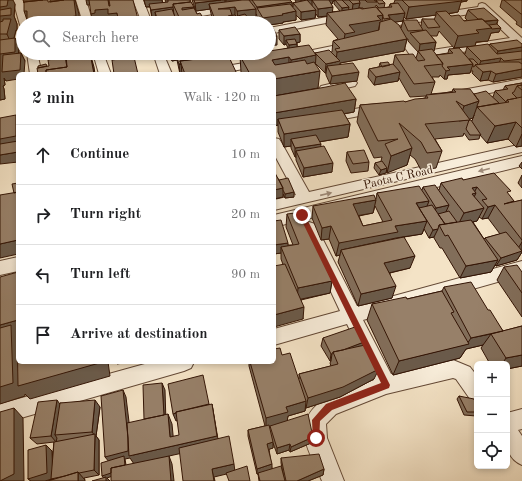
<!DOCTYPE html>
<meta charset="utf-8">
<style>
:root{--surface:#fff;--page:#f6f6f6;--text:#202124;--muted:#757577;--line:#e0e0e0}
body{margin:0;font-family:"Old Standard TT",serif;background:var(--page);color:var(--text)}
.controls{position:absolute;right:12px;bottom:12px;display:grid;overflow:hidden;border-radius:6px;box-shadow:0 2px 6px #0003}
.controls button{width:36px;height:36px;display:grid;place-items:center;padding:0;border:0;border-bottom:1px solid var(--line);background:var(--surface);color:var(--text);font:20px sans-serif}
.stop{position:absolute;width:12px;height:12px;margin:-9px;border:3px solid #8f2418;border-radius:50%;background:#fff}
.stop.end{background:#8f2418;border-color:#fff;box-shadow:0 1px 4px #0008}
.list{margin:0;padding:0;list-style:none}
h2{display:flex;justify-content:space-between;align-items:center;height:52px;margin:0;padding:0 16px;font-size:17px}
h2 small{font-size:13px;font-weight:400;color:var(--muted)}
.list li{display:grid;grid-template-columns:26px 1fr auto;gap:12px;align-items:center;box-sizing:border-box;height:60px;padding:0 16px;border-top:1px solid var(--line)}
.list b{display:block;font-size:15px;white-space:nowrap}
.list em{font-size:13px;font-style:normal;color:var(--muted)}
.icon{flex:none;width:22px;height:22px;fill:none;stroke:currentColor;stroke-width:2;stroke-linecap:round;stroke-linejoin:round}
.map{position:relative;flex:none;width:522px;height:481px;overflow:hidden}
.search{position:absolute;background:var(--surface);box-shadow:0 2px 6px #0003;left:16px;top:16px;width:260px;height:44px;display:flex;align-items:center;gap:10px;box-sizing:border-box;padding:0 14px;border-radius:22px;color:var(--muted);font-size:15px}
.panel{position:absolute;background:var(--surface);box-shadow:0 2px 6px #0003;left:16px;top:72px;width:260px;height:292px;border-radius:6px}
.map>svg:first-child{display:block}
</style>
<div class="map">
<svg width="522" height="481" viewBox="0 0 522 481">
<rect width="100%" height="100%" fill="#f4e3c6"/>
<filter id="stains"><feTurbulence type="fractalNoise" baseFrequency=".005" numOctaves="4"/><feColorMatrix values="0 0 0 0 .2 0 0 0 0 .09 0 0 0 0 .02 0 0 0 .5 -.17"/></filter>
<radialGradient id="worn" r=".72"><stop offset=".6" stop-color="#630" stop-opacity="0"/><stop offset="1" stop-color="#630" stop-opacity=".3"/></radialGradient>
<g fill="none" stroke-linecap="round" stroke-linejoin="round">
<g stroke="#634835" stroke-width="2">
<path id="minor" d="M 13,0 L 23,0 L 29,23 L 23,23 L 23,26 L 20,25 Z
M 76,0 L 86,0 L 93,23 L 83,23 Z
M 133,0 L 143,0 L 152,23 L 142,23 Z
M 482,3 L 485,4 L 522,38 L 522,47 L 515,44 L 416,59 L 412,58 L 393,30 L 388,29 L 387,27 L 393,23 L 393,20 L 478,7 L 479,4 ZM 483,12 L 510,38 L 419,52 L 399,25 Z
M 232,5 L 237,8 L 235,10 L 196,17 L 191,14 L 196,11 Z
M 348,13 L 353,16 L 352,18 L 269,34 L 269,28 Z
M 352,42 L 356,43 L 357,45 L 356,47 L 293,60 L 287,57 L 293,54 Z
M 27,53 L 37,53 L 42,74 L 30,74 Z
M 93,53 L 103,53 L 111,74 L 99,74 Z
M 153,53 L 163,53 L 172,74 L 160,74 Z
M 262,60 L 268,63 L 266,65 L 232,71 L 228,70 L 226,68 L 228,66 L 232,65 Z
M 351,79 L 355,80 L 357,83 L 355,86 L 325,93 L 321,92 L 319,89 L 321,86 Z
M 522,79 L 522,87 L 451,100 L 447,99 L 445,96 L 447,93 L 451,92 Z
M 381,104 L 385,105 L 387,108 L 385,111 L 323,123 L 318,122 L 317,119 L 318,116 L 323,115 Z
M 274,138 L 279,139 L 281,142 L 309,192 L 522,144 L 522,152 L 274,210 L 274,200 L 296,195 L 274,154 Z
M 522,156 L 522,166 L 274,227 L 274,215 Z
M 309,222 L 315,224 L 357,306 L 522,261 L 522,275 L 363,320 L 391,374 L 453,360 L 470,367 L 477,376 L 477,402 L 470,399 L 456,379 L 453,378 L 386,394 L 336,414 L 326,424 L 327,438 L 344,481 L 322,481 C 317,468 307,451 305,438 C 300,398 345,391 374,380 L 347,324 L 274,345 L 274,329 L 340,311 L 301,228 L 303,224 Z
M 18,257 L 18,271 L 0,275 L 0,261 Z
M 152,362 L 194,362 L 191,368 L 184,371 L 0,424 L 0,404 Z
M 522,409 L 522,429 L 518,430 L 522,436 L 522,465 C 501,456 507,432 507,413 Z"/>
</g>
<use href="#minor" fill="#f8edda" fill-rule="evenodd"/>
</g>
<path fill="#826e5a" stroke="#331405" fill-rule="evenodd" d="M 0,0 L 15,4 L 14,16 L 17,24 L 17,30 L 16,30 L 14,38 L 19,46 L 19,53 L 21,53 L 25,61 L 6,81 L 4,78 L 5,85 L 3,86 L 4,89 L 5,99 L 0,100 Z
M 144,0 L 162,0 L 163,3 L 166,2 L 165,0 L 190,0 L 197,14 L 202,16 L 203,23 L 157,23 L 156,18 L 152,18 L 150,7 L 146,7 Z
M 192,0 L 290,0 L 292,2 L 292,6 L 293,7 L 293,3 L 296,2 L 295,0 L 382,0 L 385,3 L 384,8 L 389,7 L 390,4 L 394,3 L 395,0 L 467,0 L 467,1 L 461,2 L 458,12 L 448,14 L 451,16 L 464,21 L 467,20 L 465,18 L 468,10 L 498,20 L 497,24 L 499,32 L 491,33 L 488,41 L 476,42 L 475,46 L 489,45 L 490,44 L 522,44 L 522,77 L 493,82 L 488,80 L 480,81 L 472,73 L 473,71 L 471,71 L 470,73 L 448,75 L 447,79 L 444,79 L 440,75 L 439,77 L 432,77 L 435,82 L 431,94 L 452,92 L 453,89 L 474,94 L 493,97 L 495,91 L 503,90 L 505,86 L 522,83 L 522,146 L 516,147 L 508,139 L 487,143 L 480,135 L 479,139 L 469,140 L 464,133 L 463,136 L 435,139 L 442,151 L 436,168 L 421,170 L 415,159 L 410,155 L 407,165 L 379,175 L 374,168 L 375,163 L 381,162 L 381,161 L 382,157 L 374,158 L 357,122 L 360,105 L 405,102 L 425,98 L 426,96 L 410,97 L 399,78 L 398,81 L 374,85 L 368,77 L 369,69 L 379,67 L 380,63 L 390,65 L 393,65 L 395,55 L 416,58 L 418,52 L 408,41 L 408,39 L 407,39 L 404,51 L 340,63 L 340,64 L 357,81 L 330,84 L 326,75 L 326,73 L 325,73 L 315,63 L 318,88 L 274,96 L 274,74 L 242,74 L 241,72 L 240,56 L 249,54 L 249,53 L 269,53 L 288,48 L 286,44 L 284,45 L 279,39 L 279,30 L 300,34 L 300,42 L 297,43 L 297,46 L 315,53 L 332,52 L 333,41 L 338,39 L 326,25 L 327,16 L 318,17 L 316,14 L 315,18 L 301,20 L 296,15 L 296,20 L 283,22 L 283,23 L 269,25 L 269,23 L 261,23 L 257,16 L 256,14 L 256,17 L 248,18 L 250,23 L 209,23 L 209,19 L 212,18 L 210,9 L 196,11 ZM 333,1 L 334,1 L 334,4 L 340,11 L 332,12 L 331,4 L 332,4 ZM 376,5 L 379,8 L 377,8 L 376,7 ZM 359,8 L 363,8 L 364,9 L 362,9 ZM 232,15 L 235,15 L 236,16 L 234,17 L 235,21 L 232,21 ZM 436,15 L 434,20 L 422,19 L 421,26 L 403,20 L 404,17 L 406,19 ZM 403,21 L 401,28 L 395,22 ZM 439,31 L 454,48 L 469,46 L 467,47 L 465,54 L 449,49 L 448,53 L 436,55 L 433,51 L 434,51 L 436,42 L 431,36 L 437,36 ZM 474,115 L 472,121 L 469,120 L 469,119 L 473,118 Z
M 502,0 L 522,0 L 522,28 L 516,24 L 517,22 L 500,7 Z
M 169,53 L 222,53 L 223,56 L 237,74 L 180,74 L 177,60 L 172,61 Z
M 274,96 L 356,99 L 354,112 L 344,114 L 350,124 L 348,137 L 319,142 L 320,147 L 332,172 L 303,177 L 296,160 L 296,157 L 295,157 L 291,148 L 291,146 L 284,147 L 278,132 L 278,125 L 274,126 Z
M 347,152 L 369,162 L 368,171 L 351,173 L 346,161 Z
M 522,162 L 522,169 L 519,166 Z
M 274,173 L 279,180 L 294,197 L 285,198 L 283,194 L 283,197 L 274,199 Z
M 522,175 L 522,188 L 518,183 Z
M 463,180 L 509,195 L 514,202 L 522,200 L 522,252 L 517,260 L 496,266 L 495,265 L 491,272 L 460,278 L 442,248 L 440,248 L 434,238 L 434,237 L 429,238 L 424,229 L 422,234 L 404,237 L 410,268 L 390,273 L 392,298 L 358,306 L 338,262 L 340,255 L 336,256 L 329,239 L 321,240 L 312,218 L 313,206 L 376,199 L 377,193 L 422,190 L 423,187 L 439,190 L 441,183 ZM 375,206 L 383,222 L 363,226 L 359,216 L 373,213 ZM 479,217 L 482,219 L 488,218 L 500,234 L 485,238 L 484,239 L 473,222 L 477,221 Z
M 287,214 L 332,281 L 330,293 L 301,300 L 303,319 L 281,259 L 281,253 L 274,254 L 274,221 L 288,245 L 293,245 L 286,227 Z
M 504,267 L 522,272 L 522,317 L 497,280 Z
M 444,287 L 488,310 L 503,331 L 522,326 L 522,366 L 507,369 L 507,364 L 490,364 L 481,348 L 483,345 L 466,349 L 460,358 L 393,375 L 367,320 L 372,304 L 407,299 L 442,291 Z
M 323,338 L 363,345 L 374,379 L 340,397 L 306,408 L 306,406 L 305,411 L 288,416 L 287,421 L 313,437 L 311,443 L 290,452 L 289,450 L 277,454 L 273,443 L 273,448 L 269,449 L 272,469 L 284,478 L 281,463 L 281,458 L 324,469 L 323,475 L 308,481 L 259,481 L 258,474 L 257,474 L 248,436 L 248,430 L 265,426 L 249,366 L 249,362 L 274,362 L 282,355 L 299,379 L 299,374 L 331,366 L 330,363 L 331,361 L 330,361 L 321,346 Z
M 459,396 L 477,408 L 477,414 L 476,416 L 464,415 L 457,399 Z
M 60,403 L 100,407 L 96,436 L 99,440 L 99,475 L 84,478 L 85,480 L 52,480 L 52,479 L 45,481 L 31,481 L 28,479 L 46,445 L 52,451 L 52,462 L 54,442 L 37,444 L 30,438 Z"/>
<path fill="#6a5a4a" stroke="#331405" d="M 8,0 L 13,0 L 15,4 L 14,16 L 17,24 L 17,30 L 16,30 L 12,46 L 7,34 L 0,32 L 0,7 Z
M 75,0 L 79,14 L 80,23 L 63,23 L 53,11 L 50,1 Z
M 86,0 L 90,0 L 91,5 L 87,5 Z
M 108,0 L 111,13 L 117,13 L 119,23 L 93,23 L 91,14 L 95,10 L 109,6 Z
M 144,0 L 162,0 L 163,5 L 146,7 Z
M 221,0 L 225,0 L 225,8 L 209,4 L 210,9 L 196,11 L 195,3 Z
M 226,0 L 244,0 L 226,6 Z
M 301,0 L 312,0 L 312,7 L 301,8 Z
M 312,0 L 340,0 L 335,0 L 334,1 L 333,1 L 332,4 L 317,6 Z
M 451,0 L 467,0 L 467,1 L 461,2 L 458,12 L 439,15 L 436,12 L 436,15 L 406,19 L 409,7 Z
M 292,2 L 292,10 L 257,8 L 257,7 Z
M 360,3 L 358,11 L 352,12 L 353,4 Z
M 49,4 L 28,23 L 24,11 Z
M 173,7 L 174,15 L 155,12 L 156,18 L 152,18 L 151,10 Z
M 174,7 L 194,7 L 195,19 Z
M 235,7 L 235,15 L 219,17 L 218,9 Z
M 333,7 L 332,15 L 327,13 L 327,16 L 318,17 L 318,9 Z
M 349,7 L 348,12 L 342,13 L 342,8 Z
M 256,9 L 256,17 L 238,20 L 237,11 Z
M 316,10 L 315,18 L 301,20 L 301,12 Z
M 296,11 L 296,20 L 283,22 L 283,23 L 269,25 L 269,23 L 263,23 L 263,18 Z
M 405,13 L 403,21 L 403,20 L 403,21 L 389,23 L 390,18 L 388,15 Z
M 383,15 L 381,27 L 380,22 L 378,32 L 343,46 L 345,34 L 349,25 L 377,16 Z
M 202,16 L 203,23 L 199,23 L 198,17 Z
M 498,20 L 495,28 L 501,28 L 499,32 L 491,33 L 488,41 L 476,42 L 475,46 L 454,48 L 458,36 L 481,22 Z
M 300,34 L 300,42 L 289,44 L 286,40 L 286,44 L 284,45 L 284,36 Z
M 277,36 L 277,45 L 269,46 L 269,37 Z
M 15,38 L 19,46 L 18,61 L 21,53 L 25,61 L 24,74 L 18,74 L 18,79 L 6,81 L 4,78 L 5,85 L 3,86 L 4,89 L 5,99 L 0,100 L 0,54 Z
M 407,39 L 404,51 L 340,63 L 339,69 L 327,66 L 326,73 L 325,73 L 326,64 L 336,62 L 337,52 Z
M 436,42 L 434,51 L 419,53 L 419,52 L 420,44 Z
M 297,44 L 297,48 L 289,49 L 289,45 Z
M 522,47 L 522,54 L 521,56 L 501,58 L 498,66 L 478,68 L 481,61 L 495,59 L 498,51 Z
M 90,53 L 94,67 L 95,74 L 94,74 Z
M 102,53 L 128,53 L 129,54 L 104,58 Z
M 171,53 L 194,53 L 194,57 L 183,55 L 183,59 L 172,61 Z
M 316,55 L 315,72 L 290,76 L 291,60 Z
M 289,57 L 289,73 L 274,76 L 272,60 Z
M 179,64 L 181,64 L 182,74 L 180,74 Z
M 473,64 L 470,73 L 448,75 L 447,79 L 444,79 L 447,67 Z
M 522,69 L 522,77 L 493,82 L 496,74 Z
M 320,71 L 318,88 L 274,96 L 274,79 Z
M 491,71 L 488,80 L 480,81 L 483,72 Z
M 359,72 L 357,81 L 330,84 L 332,76 Z
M 400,72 L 398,81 L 374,85 L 376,77 Z
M 356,99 L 354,112 L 280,124 L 278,119 L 278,125 L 274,126 L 274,113 Z
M 479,101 L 473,118 L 467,120 L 459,121 L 464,106 Z
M 16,115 L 18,121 L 18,146 L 0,149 L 0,139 Z
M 516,122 L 508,139 L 487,143 L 495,126 Z
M 350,124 L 348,137 L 294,146 L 291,139 L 291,146 L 284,147 L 284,134 Z
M 522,134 L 522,146 L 516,147 Z
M 321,144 L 320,153 L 296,151 L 296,157 L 295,157 L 295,148 Z
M 412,148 L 407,165 L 387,173 L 391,156 Z
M 18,152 L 18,162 L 0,164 L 0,155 Z
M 333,163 L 332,172 L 303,177 L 304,168 Z
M 387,168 L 386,173 L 379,175 L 381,170 Z
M 477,187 L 474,193 L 476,193 L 470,206 L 472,188 Z
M 283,188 L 283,197 L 274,199 L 274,190 Z
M 294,192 L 294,197 L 285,198 L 285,194 Z
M 376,200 L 373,213 L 350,217 L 353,204 Z
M 429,201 L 424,214 L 423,214 L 416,203 Z
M 449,205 L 445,214 L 433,217 L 436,208 Z
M 495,205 L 488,218 L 482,219 L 488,207 Z
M 484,208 L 477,221 L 458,225 L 464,213 Z
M 427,221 L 422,234 L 396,238 L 341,250 L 340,255 L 336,256 L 339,243 L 395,226 Z
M 331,226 L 329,239 L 321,240 L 322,228 Z
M 438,229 L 434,237 L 429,238 L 433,230 Z
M 18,240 L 18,254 L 0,258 L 0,244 Z
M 522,242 L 522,252 L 517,260 L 496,266 L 501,258 L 515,253 Z
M 288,243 L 288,251 L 281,247 L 281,253 L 274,254 L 274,245 Z
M 415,256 L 410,268 L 380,275 L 384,263 Z
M 498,260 L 491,272 L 460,278 L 466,266 Z
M 332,281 L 330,293 L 297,300 L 298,288 Z
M 396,286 L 392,298 L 358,306 L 361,294 Z
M 304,307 L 303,319 L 274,327 L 274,315 Z
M 18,320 L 18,362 L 108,362 L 110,376 L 30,399 L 25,394 L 25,396 L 0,404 L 0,325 Z
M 491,334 L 483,345 L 466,349 L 460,358 L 393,375 L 399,361 L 467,344 L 471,338 Z
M 364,342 L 362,349 L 333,353 Z
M 331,354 L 332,354 L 331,361 L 330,361 Z
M 522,355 L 522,366 L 507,369 L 507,364 L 502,364 L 506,358 Z
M 116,362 L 129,362 L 117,364 Z
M 379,369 L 374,379 L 340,397 L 306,408 L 308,398 Z
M 162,383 L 165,390 L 166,423 L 164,417 Z
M 123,390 L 126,397 L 133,455 L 217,436 L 212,404 L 219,445 L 169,456 L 172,464 L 174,481 L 171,481 L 134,464 L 130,458 L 125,459 L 127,471 L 107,478 L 110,481 L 106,481 L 102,476 L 110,463 L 105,457 Z
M 57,400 L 62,407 L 55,435 L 57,438 L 56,442 L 51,436 Z
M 95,400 L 100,407 L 96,436 L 99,440 L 99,475 L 94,470 L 95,436 L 92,432 Z
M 306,401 L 305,411 L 288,416 L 287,422 L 266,428 L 266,418 L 286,407 Z
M 209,404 L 210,411 L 176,421 L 173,414 Z
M 14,408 L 23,418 L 24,481 L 1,481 Z
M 168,414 L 172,424 L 174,445 L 170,437 Z
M 313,437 L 311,443 L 290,452 L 291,447 Z
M 273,442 L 273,448 L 267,450 L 267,444 Z
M 290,444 L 289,450 L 277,454 L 277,448 Z
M 46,445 L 52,451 L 53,479 L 51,479 L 52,479 L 45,481 L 31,481 L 28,479 Z
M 234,464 L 235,472 L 214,477 L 215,481 L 214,481 L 212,469 Z
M 272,464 L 272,470 L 257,474 L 257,469 Z
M 324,469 L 323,475 L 308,481 L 297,481 Z
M 78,472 L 85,480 L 85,481 L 78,481 Z"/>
<path fill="#978069" stroke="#331405" d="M 0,0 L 8,0 L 7,6 L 0,7 Z
M 23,0 L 43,0 L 24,2 L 24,3 Z
M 43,0 L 48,0 L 48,2 L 64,0 L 74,0 L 76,16 L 63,18 L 63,23 L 27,23 L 27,11 L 24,11 L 24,2 Z
M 50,0 L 64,0 L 50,2 Z
M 89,0 L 108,0 L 109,6 L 110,6 L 109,0 L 133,0 L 138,19 L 140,18 L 142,23 L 119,23 L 117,13 L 108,14 L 108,9 L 95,10 L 95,13 L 91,14 Z
M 168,0 L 190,0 L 190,2 L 173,4 L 173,7 L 151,10 L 149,4 L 168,2 Z
M 194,0 L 221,0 L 195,3 Z
M 242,0 L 249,0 L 256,9 L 237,11 L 235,7 L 218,9 L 230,9 L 232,15 L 228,16 L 232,21 L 247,19 L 249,23 L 211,23 L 209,19 L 219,17 L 214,17 L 209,4 Z
M 252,0 L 290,0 L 292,2 L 257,7 Z
M 307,0 L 316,10 L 301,12 L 293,3 Z
M 312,0 L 329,0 L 333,7 L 318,9 Z
M 335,0 L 342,0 L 349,7 L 342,8 Z
M 349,0 L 359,0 L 360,3 L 353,4 Z
M 365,0 L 374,0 L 377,2 L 367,2 Z
M 376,0 L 382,0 L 385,3 L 379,4 Z
M 402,0 L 461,0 L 462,1 L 409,7 Z
M 504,0 L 522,0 L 522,14 L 521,14 Z
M 191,2 L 194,7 L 182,8 L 182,10 L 194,8 L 197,14 L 200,13 L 202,16 L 198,17 L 201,23 L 161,23 L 159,19 L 179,17 L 173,4 Z
M 398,3 L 405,13 L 388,15 L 390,18 L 384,19 L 383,17 L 383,15 L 377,8 L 392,7 L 390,4 Z
M 290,4 L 296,11 L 282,14 L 283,15 L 263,18 L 257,8 Z
M 376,7 L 383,15 L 377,16 L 381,20 L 349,25 L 355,32 L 345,34 L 327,13 L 360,8 L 362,9 Z
M 11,8 L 11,15 L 0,16 L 0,10 Z
M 484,8 L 498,20 L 485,21 L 482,19 L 478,19 L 468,10 Z
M 172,9 L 175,17 L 159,19 L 160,21 L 158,21 L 155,12 Z
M 446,11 L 451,16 L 459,15 L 464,21 L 482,19 L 492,28 L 476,30 L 479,33 L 458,36 L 436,12 Z
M 245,14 L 250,20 L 248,20 L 247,19 L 237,21 L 234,17 Z
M 115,18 L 117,23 L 96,23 L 95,21 Z
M 3,19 L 11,19 L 7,34 L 0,34 L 0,22 L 3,21 Z
M 391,19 L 399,25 L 407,39 L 337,52 L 335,49 L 340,48 L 333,41 L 379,30 L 380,22 Z
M 422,19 L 434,19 L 440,27 L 428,28 Z
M 403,20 L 417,20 L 423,30 L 408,31 Z
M 497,24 L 501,28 L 492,29 L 489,25 Z
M 295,27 L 300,34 L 284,36 L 279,30 Z
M 269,28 L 273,28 L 277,36 L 269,37 Z
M 426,30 L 436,42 L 420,44 L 410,33 Z
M 15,38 L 15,52 L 0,54 L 0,40 Z
M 295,39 L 297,44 L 289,45 L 286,40 Z
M 517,40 L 522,44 L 522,47 L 498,51 L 490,44 Z
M 488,44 L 497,54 L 522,51 L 522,59 L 504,61 L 501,58 L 481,61 L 467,47 Z
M 309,45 L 316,55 L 291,60 L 289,57 L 272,60 L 275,65 L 305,60 L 307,64 L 314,62 L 320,71 L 274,79 L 274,74 L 250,74 L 240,56 L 256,53 L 269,53 L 269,51 Z
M 459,48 L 473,64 L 447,67 L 450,70 L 446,71 L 442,66 L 443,64 L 442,62 L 436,55 L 453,53 L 449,49 Z
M 432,49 L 443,64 L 424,66 L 435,82 L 414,84 L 395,55 L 413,54 L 418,61 L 425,60 L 418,51 Z
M 329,50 L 340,61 L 326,64 L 315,53 Z
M 21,53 L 20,70 L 2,72 L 3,55 Z
M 68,53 L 79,53 L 68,55 Z
M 79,53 L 90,53 L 94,74 L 46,74 L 46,70 L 67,67 L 66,55 Z
M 196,53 L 222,53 L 223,56 L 180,61 L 181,64 L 179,64 L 177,59 L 184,58 L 183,55 Z
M 228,55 L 237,74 L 185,74 L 180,61 Z
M 65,57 L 67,67 L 46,70 L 46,74 L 38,74 L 37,68 L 49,66 L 48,60 Z
M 134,57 L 138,74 L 114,74 L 112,60 Z
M 469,59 L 473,59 L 478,64 L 475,65 L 475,66 L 473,67 L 473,64 Z
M 388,62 L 390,65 L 382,67 L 380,63 Z
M 500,62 L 519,62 L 522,64 L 522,69 L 496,74 L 491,71 L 483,72 L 475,65 Z
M 353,63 L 359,72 L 332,76 L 327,66 Z
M 46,64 L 47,66 L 38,68 L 38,66 Z
M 393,64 L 400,72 L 376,77 L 369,69 Z
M 345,83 L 356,99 L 274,113 L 274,96 L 326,87 Z
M 522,83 L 522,85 L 517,86 L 514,92 L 512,93 L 517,98 L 507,100 L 506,102 L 495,91 L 508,89 L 505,86 Z
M 522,85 L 522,90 L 517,86 Z
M 453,89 L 470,89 L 479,101 L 464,106 L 456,101 L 470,120 L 425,124 L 442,151 L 427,153 L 421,142 L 399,123 L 412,148 L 391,156 L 385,144 L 398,139 L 378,141 L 360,105 L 404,101 L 405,102 L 415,99 L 428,98 L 426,95 L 456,92 Z
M 486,91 L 499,103 L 478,107 L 477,106 L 479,101 L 474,94 Z
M 522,97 L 522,128 L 516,122 L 495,126 L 477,107 L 509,102 L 507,100 Z
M 342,110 L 350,124 L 284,134 L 278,119 Z
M 16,115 L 16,136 L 0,139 L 0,118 Z
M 469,120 L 471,120 L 481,135 L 470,135 L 466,129 Z
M 316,135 L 321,144 L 295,148 L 291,139 Z
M 18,141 L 18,152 L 0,155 L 0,144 Z
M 324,146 L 333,163 L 304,168 L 296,151 Z
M 364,150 L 369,162 L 353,164 L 347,152 Z
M 382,161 L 387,168 L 381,170 L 375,163 Z
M 274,173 L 275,173 L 283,188 L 274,190 Z
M 494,173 L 511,191 L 507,192 L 514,201 L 504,204 L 522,200 L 522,240 L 495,205 L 488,207 L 482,200 L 487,199 L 477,187 L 472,188 L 476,193 L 472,194 L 484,208 L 464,213 L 441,183 L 462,178 L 463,180 Z
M 288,178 L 294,192 L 285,194 L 283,190 L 283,188 L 279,180 Z
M 18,183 L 18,192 L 14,193 L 12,184 Z
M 435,185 L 449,205 L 436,208 L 423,187 Z
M 419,186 L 429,201 L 416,203 L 427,221 L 395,226 L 398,232 L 339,243 L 331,226 L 322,228 L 313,206 L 374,195 L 376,200 L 353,204 L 363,226 L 392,220 L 377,193 Z
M 18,192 L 18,240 L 0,244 L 0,195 Z
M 432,205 L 445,224 L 439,225 L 438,229 L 433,230 L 419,208 Z
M 449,211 L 457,222 L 445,224 L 438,214 Z
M 303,212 L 332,281 L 298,288 L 281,247 L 299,244 L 287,214 Z
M 281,220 L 288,243 L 274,245 L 274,221 Z
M 471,220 L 498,260 L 466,266 L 448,235 L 445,236 L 439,225 Z
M 506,232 L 522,251 L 501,258 L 485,238 Z
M 404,237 L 415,256 L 384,263 L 396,286 L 361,294 L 341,250 Z
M 285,264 L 304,307 L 274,315 L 274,266 Z
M 517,265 L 522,272 L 522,293 L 504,267 Z
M 18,272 L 18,320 L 0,325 L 0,277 Z
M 471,282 L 488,310 L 490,310 L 503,331 L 471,338 L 444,287 Z
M 442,291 L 454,312 L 451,313 L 469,344 L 399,361 L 372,304 L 406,297 L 407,299 Z
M 11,325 L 13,383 L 0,387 L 0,328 Z
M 522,326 L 522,355 L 506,358 L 491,334 Z
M 17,327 L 18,327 L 18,362 L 103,362 L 18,386 Z
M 355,327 L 364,342 L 343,350 L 333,352 L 332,354 L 331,354 L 323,338 Z
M 365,345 L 379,369 L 343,387 L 308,398 L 299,374 L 338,364 L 333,352 Z
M 280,348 L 282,355 L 290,353 L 306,401 L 286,407 L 288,412 L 266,418 L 250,362 L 274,362 L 274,349 Z
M 203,375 L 209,404 L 176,412 L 176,413 L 173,414 L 168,384 Z
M 162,383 L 164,415 L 144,419 L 143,385 Z
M 123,390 L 128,438 L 128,451 L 105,457 L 101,396 Z
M 459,396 L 474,399 L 477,408 L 477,412 L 467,412 Z
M 57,400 L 51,436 L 30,438 L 38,402 Z
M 95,400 L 92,432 L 55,435 L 60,403 Z
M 212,404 L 217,436 L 129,456 L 127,423 L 168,414 L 170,437 L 179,435 L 176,412 Z
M 14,408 L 14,474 L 0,481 L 0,412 Z
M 308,414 L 313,437 L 291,447 L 290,444 L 277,448 L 270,426 Z
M 269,425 L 273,442 L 267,444 L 272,464 L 257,469 L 248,430 Z
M 95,434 L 94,470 L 79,473 L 78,472 L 65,476 L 51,479 L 54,442 Z
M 229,436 L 234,464 L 212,469 L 214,481 L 183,481 L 179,448 Z
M 46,445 L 47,473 L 28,479 L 28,450 Z
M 319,454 L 324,469 L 297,481 L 286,481 L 281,458 Z
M 124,456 L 125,465 L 111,468 L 111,473 L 102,476 L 101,463 Z
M 169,456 L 171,481 L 111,481 L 111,468 Z
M 247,466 L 250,481 L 229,481 L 226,473 Z
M 281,466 L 285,481 L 260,481 L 258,473 Z
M 78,472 L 78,481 L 48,481 Z
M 106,477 L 106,481 L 92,481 Z"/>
<defs><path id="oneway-solid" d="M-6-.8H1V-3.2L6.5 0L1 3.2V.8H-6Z"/></defs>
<g fill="#9f8b7a">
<use href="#oneway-solid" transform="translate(484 170) rotate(166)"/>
<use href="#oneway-solid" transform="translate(326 194) rotate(-13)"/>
</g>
<path fill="#8f2418" d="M 300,213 L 304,213 L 390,385 L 389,388 L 332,410 L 320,421 L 319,441 L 316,442 L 313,441 L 312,420 L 326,404 L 381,383 L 299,215 Z"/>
<g text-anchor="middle" stroke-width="3" stroke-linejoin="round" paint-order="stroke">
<g font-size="12" fill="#331405" stroke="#f8edda">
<text transform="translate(398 177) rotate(-13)" y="4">Paota C Road</text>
</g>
</g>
<rect width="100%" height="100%" filter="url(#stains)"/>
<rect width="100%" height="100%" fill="url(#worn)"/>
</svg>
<div class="controls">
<button>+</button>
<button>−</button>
<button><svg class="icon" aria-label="locate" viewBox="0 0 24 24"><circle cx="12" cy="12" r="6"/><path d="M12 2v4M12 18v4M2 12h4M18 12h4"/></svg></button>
</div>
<div class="stop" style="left:316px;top:438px"></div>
<div class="stop end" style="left:302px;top:215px"></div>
<div class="search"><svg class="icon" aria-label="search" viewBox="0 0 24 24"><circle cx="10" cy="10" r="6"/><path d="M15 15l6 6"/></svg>Search here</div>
<section class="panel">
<h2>2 min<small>Walk · 120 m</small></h2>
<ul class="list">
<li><svg class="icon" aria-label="ahead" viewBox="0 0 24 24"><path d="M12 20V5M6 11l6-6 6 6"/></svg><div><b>Continue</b></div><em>10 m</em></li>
<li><svg class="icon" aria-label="right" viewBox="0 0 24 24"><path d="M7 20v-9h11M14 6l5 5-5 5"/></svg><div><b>Turn right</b></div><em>20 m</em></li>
<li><svg class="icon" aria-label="left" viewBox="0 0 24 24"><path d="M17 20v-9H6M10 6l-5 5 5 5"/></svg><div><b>Turn left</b></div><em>90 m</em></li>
<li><svg class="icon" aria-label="arrive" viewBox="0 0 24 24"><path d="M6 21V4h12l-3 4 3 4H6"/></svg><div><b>Arrive at destination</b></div></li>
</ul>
</section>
</div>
